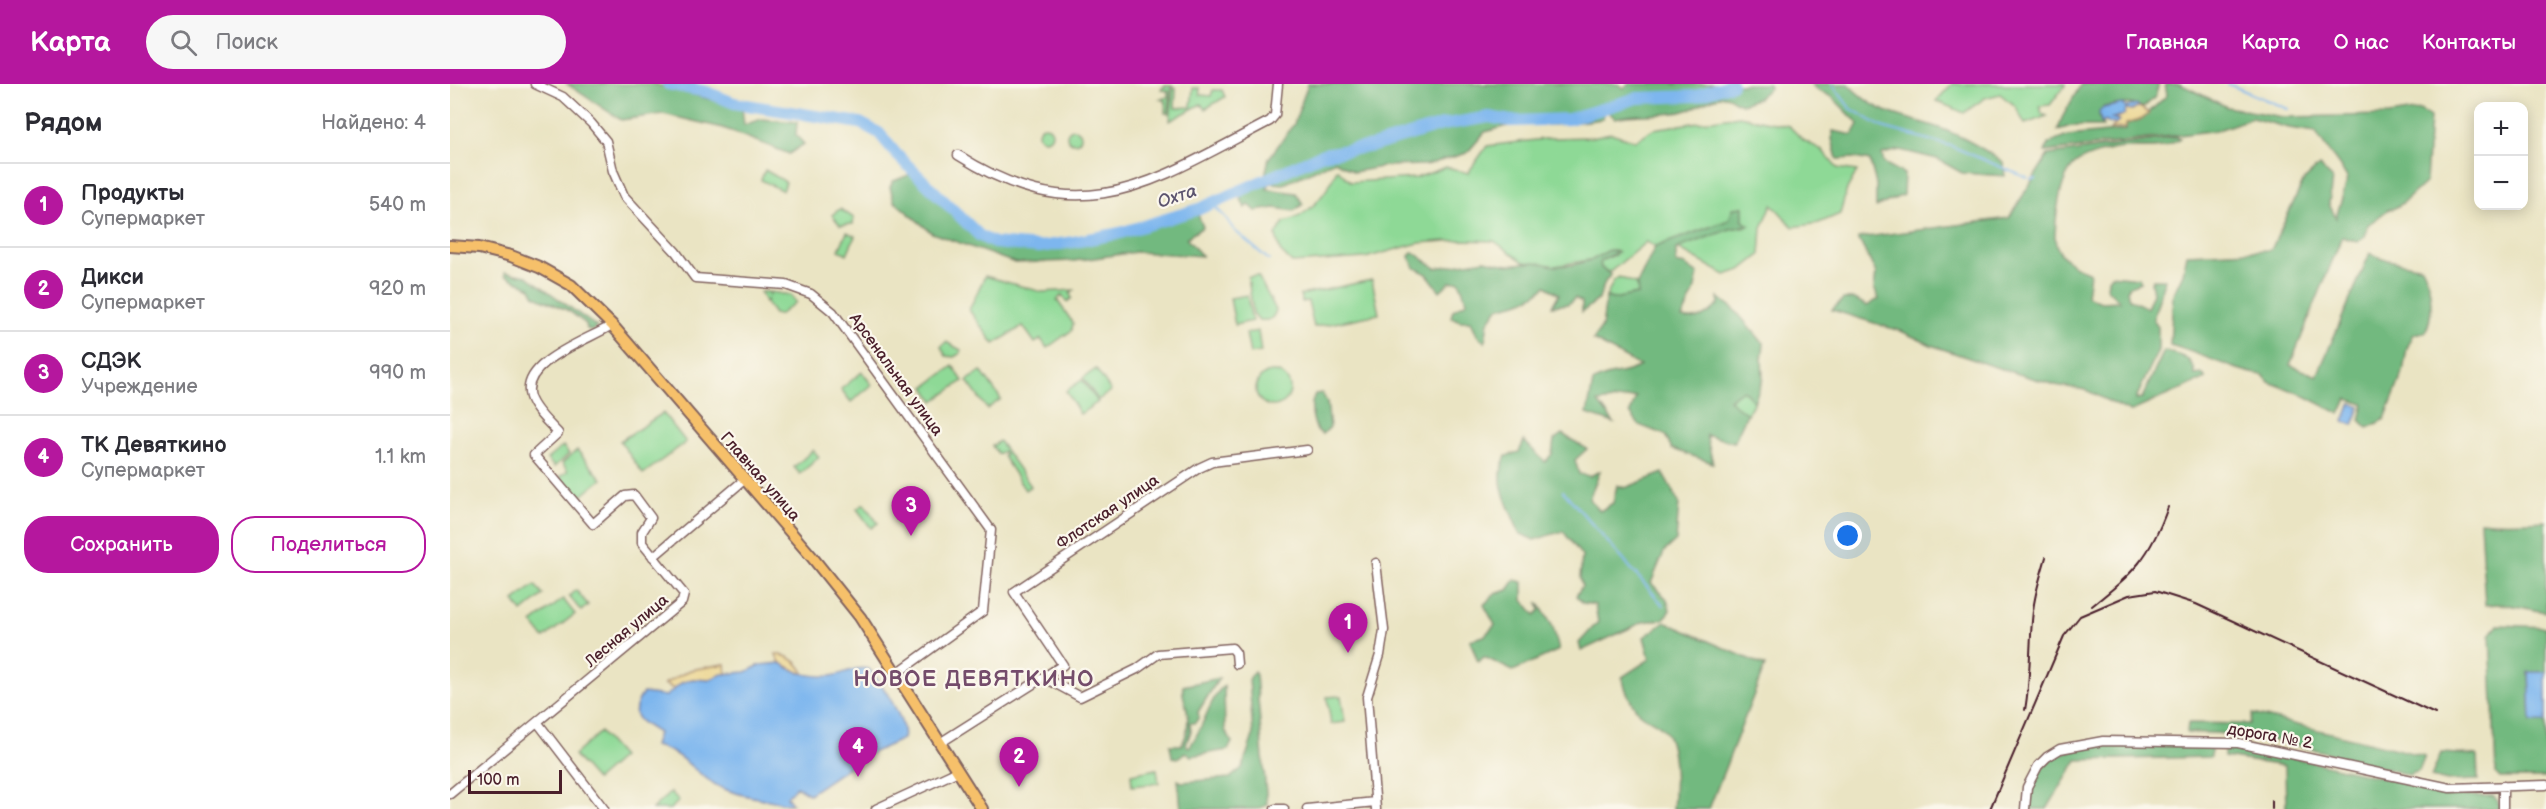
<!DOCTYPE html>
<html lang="ru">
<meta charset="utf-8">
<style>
:root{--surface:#fff;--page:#f7f7f7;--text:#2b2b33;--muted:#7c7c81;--line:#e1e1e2;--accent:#b5179e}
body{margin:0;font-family:"Balsamiq Sans",sans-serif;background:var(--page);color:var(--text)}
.controls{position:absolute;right:18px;top:18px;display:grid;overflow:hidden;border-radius:12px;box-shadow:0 3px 15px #0003}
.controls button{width:54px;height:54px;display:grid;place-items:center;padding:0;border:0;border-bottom:2px solid var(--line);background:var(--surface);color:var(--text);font:30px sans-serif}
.scale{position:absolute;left:18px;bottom:15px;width:94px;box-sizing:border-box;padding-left:6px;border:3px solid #4a1f2b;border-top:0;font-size:16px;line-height:21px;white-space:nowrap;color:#4a1f2b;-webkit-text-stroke:4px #fbf7ec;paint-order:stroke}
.you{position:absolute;left:1398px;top:452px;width:21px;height:21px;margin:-15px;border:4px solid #fff;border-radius:50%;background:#1a73e8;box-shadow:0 0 0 9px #1a73e833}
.badge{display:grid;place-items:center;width:39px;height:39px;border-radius:50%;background:var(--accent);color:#fff;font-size:20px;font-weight:700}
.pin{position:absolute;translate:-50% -50px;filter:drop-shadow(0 2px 3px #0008)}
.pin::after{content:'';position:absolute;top:32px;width:21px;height:18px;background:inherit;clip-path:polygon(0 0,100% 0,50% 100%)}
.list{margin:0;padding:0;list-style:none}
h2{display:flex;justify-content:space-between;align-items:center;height:78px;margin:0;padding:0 24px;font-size:26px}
h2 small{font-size:20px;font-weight:400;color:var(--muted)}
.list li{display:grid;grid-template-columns:39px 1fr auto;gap:18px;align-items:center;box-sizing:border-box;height:84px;padding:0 24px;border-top:2px solid var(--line)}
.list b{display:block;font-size:22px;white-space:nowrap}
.list p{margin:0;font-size:20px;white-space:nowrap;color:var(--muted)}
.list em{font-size:20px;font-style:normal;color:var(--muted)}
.actions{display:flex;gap:12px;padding:18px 24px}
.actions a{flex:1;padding:14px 0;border:2px solid var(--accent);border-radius:24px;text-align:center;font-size:21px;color:var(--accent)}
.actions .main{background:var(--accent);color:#fff}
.icon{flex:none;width:33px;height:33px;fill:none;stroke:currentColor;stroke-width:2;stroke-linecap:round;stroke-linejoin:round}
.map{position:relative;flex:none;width:2096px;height:725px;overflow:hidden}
header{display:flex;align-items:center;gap:36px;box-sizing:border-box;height:84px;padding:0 30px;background:var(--accent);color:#fff}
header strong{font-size:28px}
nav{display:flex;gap:33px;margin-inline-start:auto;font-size:21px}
.search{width:420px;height:54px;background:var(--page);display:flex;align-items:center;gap:15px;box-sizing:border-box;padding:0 21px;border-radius:33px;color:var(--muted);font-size:22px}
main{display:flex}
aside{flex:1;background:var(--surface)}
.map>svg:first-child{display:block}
</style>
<header>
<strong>Карта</strong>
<div class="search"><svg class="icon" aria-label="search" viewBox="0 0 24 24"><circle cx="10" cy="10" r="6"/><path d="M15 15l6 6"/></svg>Поиск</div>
<nav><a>Главная</a><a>Карта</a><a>О нас</a><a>Контакты</a></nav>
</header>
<main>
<aside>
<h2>Рядом<small>Найдено: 4</small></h2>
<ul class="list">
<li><span class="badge">1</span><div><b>Продукты</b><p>Супермаркет</p></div><em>540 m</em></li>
<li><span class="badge">2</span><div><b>Дикси</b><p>Супермаркет</p></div><em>920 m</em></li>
<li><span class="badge">3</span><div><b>СДЭК</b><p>Учреждение</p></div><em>990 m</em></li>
<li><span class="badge">4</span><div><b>ТК Девяткино</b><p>Супермаркет</p></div><em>1.1 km</em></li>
</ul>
<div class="actions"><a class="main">Сохранить</a><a>Поделиться</a></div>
</aside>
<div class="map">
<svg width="2096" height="725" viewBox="0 0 2096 725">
<rect width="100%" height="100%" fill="#fbf7ec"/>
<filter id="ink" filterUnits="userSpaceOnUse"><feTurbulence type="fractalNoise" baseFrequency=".0167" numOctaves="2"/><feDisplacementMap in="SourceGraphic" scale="12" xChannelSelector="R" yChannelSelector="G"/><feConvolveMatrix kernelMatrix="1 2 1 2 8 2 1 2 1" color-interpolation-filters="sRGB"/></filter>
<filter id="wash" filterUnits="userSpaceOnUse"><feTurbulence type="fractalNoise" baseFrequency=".008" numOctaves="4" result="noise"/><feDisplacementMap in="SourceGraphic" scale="24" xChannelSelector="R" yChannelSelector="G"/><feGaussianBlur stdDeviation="1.35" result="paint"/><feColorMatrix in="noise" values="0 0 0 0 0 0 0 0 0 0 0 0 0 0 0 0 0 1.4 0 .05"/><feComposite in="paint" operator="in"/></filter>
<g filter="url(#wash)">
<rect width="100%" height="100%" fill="#eae4c3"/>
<path fill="#8ed996" stroke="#6c7c60" stroke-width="1.5" d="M 1502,0 L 1616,0 L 1600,21 L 1590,22 L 1592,30 L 1597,32 L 1575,40 L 1565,22 L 1550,10 L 1535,14 L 1514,29 L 1486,17 Z
M 714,2 L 721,2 L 719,29 L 715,29 L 716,17 L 710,15 L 718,13 L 718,7 L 711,6 Z
M 723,2 L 726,4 L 725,24 L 741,23 L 743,4 L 749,4 L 750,11 L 761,12 L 763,6 L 772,6 L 775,13 L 755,25 L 751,20 L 720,37 Z
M 1289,32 L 1339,42 L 1353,56 L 1372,66 L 1387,84 L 1407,87 L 1397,105 L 1390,130 L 1369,139 L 1343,143 L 1322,120 L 1312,144 L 1310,171 L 1291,186 L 1275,191 L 1226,164 L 1280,145 L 1298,142 L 1293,137 L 1292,123 L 1279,136 L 1205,163 L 1196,158 L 1160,188 L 1151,185 L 1150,177 L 1165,171 L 1159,166 L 1144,175 L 1105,182 L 1074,178 L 1044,157 L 1011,156 L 969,159 L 915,174 L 842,179 L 830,167 L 826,151 L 834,138 C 859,133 878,108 887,85 L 901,98 L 966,94 L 996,83 L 1018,89 L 1037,62 L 1102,54 L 1142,53 L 1161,49 L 1185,57 L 1203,45 Z
M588 49a7 7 0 1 1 14 0a7 7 0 1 1-14 0Z
M617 52a7 7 0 1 1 14 0a7 7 0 1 1-14 0Z
M 315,86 L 336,98 L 333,107 L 311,96 Z
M 390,125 L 404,134 L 403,140 L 390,141 L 382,131 Z
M 397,148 L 405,152 L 397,170 L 389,166 Z
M 535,192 L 592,208 L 624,206 L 620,210 L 622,214 L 617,218 L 612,211 L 607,216 L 623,239 L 622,246 L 597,264 L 591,255 L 585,259 L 573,242 L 544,260 L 519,226 Z
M 808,192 L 826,226 C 823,236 819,237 809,236 L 803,229 L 798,193 Z
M 1169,193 L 1187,200 L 1188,210 L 1163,215 L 1156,213 L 1164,196 Z
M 922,196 L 929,230 L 864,243 L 858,217 L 852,218 L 850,211 Z
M 310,208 L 319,208 L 319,212 L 321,208 L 340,211 L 346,218 L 329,231 L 324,230 L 316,219 L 318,215 L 315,218 Z
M 797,211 L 802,237 L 785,241 L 780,214 Z
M 808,247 L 811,268 L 800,270 L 796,249 Z
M 496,258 L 511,266 L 511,269 L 504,273 L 496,272 L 491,263 Z
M 503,282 L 513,297 L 484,317 L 475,303 Z
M 646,285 L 661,307 L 648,316 L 633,294 Z
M 531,287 L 551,315 L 537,325 L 517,297 Z
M 412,288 L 422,301 L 401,318 L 391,305 Z
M806 305a17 17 0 1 1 34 0a17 17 0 1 1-34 0Z
M 632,296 L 648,318 L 630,330 L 616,307 Z
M 1293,305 L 1304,318 L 1297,330 L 1279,317 Z
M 213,329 L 236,358 L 193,390 L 170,357 Z
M 549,357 L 581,402 L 575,406 L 553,372 L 555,370 L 553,367 L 548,370 L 542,362 Z
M 113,362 L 119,370 L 104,383 L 97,375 Z
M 127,366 L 152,395 L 128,415 L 110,393 L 118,387 L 112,379 Z
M 363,366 L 369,373 L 350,390 L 344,383 Z
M 414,420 L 428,439 L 421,444 L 407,425 Z
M 85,501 L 93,511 L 72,528 L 64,517 Z
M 126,506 L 138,521 L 131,527 L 119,512 Z
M 113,515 L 125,530 L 94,554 L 82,539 Z
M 891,612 L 895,638 L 881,640 L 877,613 Z
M 150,648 L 172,673 L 146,696 L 124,671 Z
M 707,685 L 709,699 L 682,702 L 681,690 Z
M 221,708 L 229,717 L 220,725 L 202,725 Z"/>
<path fill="#72b97f" stroke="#5e6c55" stroke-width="1.5" d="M 117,0 L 204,0 L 292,24 L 294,41 L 311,35 L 347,38 L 346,51 L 354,60 L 339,70 L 273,44 L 213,30 L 171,36 Z
M 858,0 L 1168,0 L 1174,4 L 1178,0 L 1319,0 L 1320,4 L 1308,14 L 1292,20 C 1287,19 1280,13 1276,12 C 1266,11 1248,22 1241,25 C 1216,34 1190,28 1165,34 L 1156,26 L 1152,35 L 1104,41 L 1061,41 L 1035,48 L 1017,69 L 976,81 L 936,82 L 904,88 L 885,77 L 834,100 L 820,99 L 817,105 L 846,109 L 853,120 L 844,127 L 825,124 L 806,127 L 799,121 L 795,124 L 789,110 L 814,96 L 819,74 L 844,40 Z
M 1361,0 L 1398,0 C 1429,33 1453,31 1492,45 C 1514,53 1534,65 1553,78 L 1555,92 L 1512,89 L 1487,75 L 1450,66 L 1432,70 L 1434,79 L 1454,90 L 1453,111 L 1426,123 L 1426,100 L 1420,77 L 1405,74 L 1387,75 L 1382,55 L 1383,47 L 1403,51 L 1409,40 L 1382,13 L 1367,6 Z
M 1631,0 L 1709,0 L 1705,13 L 1693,24 C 1682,17 1666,21 1653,23 C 1647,30 1649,35 1653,42 L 1621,42 L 1608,46 L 1612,34 Z
M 1715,0 L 1730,0 L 1777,23 L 1833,33 L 1939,31 L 1970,26 L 1980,33 L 1976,98 C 1966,106 1949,126 1939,125 L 1918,141 L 1915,152 L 1908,158 L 1892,153 L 1840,281 L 1867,292 L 1920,169 L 1933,175 L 1972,183 C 1981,199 1985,231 1975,248 L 1964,250 L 1957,264 L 1953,288 L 1935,335 L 1918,344 L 1910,336 L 1914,320 L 1897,315 L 1890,330 L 1849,309 L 1819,298 L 1813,291 C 1780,286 1753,270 1720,261 L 1723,210 L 1733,190 L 1737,170 L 1821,166 L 1854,96 L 1869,82 L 1882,94 L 1879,120 L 1886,134 C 1887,128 1898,98 1897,94 C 1896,89 1872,60 1866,48 L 1839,44 L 1802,34 L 1768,46 L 1595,68 L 1598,60 L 1617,52 L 1676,46 L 1676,40 L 1692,35 L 1717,11 Z
M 1726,53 L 1730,55 C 1714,66 1699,64 1681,64 C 1667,63 1635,71 1624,81 C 1609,96 1606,131 1605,151 C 1604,171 1625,183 1640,189 L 1637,212 L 1651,218 L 1670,217 L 1657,205 L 1658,195 L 1661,191 L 1689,194 L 1691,198 L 1680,202 L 1677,206 L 1679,215 L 1697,224 L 1703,209 L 1701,198 L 1703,195 L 1715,195 L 1703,235 L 1708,242 L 1708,266 L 1686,315 L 1692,314 L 1714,267 C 1729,271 1745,273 1745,291 L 1752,290 L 1756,294 L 1680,328 L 1636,306 L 1605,301 L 1539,281 L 1481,261 L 1453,248 L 1382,226 L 1393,215 L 1405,215 L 1417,222 L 1429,215 L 1424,204 L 1426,189 L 1408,154 L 1559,134 L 1598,71 Z
M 461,90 L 523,151 L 543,160 L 589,166 L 683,148 L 747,128 L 753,143 L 736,154 L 752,172 L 686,168 L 624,177 L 565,179 L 482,149 L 444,117 L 440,103 L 443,97 Z
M 1293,123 L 1293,137 L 1299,141 L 1280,145 L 1226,165 L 1226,179 L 1235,181 L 1248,190 L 1244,208 L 1232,234 C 1249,238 1258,231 1269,220 L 1268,213 L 1284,225 L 1314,260 L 1312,275 L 1313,295 L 1304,318 L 1293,306 L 1279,316 L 1297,330 L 1284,358 L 1256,351 L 1263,379 L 1222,365 L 1215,351 L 1189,341 L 1180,329 L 1186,313 L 1148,318 L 1164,339 L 1137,330 L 1143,298 C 1159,287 1174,292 1190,282 L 1143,256 L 1152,243 L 1156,213 L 1163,215 L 1188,210 L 1187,200 L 1205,163 L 1279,136 L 1283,124 Z
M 1159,166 L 1168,168 L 1150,177 L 1151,184 L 1161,190 L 1155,198 L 1149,215 L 1132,228 L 1132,218 L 1125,214 L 1118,220 L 1102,222 L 1109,210 L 1096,202 C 1081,215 1069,220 1049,223 L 1038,238 L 1035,258 L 1027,251 L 1021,237 L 1010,237 L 1001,233 L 1003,226 L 1017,218 L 1009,197 L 1000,198 L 990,207 L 977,190 L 965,184 L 959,172 L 963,168 L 986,184 L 1035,176 L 1057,181 L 1085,178 L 1105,182 L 1123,181 L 1144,175 Z
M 55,188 L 77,192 L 147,243 L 142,247 L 137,245 L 136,240 L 119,227 L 85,212 L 81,204 L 55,191 Z
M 872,309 L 877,318 L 880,343 L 873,350 L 867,347 C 862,335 859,322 865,310 Z
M 1112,350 L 1137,365 L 1125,376 L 1129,390 L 1140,392 L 1150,387 L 1139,415 L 1150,427 L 1163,419 L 1167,401 L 1175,404 L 1213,389 L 1229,419 L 1226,457 L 1214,468 L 1201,499 L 1217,515 L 1220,526 L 1214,535 L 1193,538 L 1131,567 L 1129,559 L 1148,538 L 1145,521 L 1133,519 L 1126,512 L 1132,502 L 1130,494 L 1132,472 L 1113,447 L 1084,456 L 1069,449 C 1060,422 1042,400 1056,372 L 1069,368 L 1074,357 L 1095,378 L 1102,370 L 1104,356 Z
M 2030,437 C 2054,440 2073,438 2096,437 L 2096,528 C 2072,525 2061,518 2035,521 Z
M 1065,496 L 1073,498 L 1073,516 L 1085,531 L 1090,526 L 1088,518 L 1103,543 L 1109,566 L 1063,587 L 1034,573 L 1028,578 L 1020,556 L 1034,552 L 1045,541 L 1034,521 L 1045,510 L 1058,506 Z
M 1215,538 L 1315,582 L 1259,725 L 1223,725 C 1225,706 1227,662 1214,646 C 1209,639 1198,636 1191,630 C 1181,621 1175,605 1172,593 L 1200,575 L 1194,553 Z
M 2048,541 L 2096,543 L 2096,588 L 2079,589 L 2081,638 L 2096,638 L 2096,694 L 2050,694 L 2046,690 L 2040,551 Z
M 804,588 L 806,591 L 817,721 L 808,725 L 731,725 L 728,696 L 732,698 L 780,694 L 792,684 L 803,652 L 799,595 Z
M 769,594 L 748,628 L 749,633 L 745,639 L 740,639 L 741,647 L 736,661 L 739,663 C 752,649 761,610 774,602 L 775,646 L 782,658 L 778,666 L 741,672 L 736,668 L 728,674 L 722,673 L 720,661 L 731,661 C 737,655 739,635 737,626 C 736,617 731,612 733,602 Z
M 1803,630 L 1975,672 L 1969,687 L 1959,691 C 1887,672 1812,646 1737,649 L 1738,639 L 1800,640 Z
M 1650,660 L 1761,661 L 1761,673 L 1627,676 L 1597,725 L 1579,725 C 1584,676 1604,667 1650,660 Z
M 1774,662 L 1791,662 L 1973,703 L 1996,712 L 2043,712 L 2048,717 L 2049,725 L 1836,725 L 1835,682 L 1774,673 Z
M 1991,669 L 2027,671 L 2028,696 L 1997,697 L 1981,693 Z"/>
<path fill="#eeda9e" stroke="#9c7c64" stroke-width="1.5" d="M 1689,23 L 1700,29 L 1692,35 L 1676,40 L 1676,44 L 1661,45 L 1666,40 L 1661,35 L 1671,32 L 1676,25 L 1681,27 Z
M 326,570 C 339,571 350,579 355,591 L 330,579 Z
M 275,580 L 276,590 L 259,596 L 242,595 L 224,605 L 214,600 L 240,586 Z"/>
<path fill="#7db6ee" stroke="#646a8c" stroke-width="1.5" d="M 1672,20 L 1676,23 L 1686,21 L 1689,23 L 1681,27 L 1676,25 L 1674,31 L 1662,34 L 1669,36 L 1666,40 L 1657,39 L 1657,37 L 1651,39 L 1649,28 L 1653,24 Z
M 1901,319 L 1910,323 L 1903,341 L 1894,337 Z
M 331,579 C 346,590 363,593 381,592 C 395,590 404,582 419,585 C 431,598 458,638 453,655 L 415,672 L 359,710 L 346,702 L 337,713 L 342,720 L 337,720 C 314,714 288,713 266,701 C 244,688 229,666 204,662 L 208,649 C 188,636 177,633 193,609 L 216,612 L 231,599 L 242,595 L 259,596 L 272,590 L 296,588 L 310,581 Z
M 2079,588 L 2096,588 L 2096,638 L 2081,638 Z"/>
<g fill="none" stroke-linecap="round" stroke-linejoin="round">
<path stroke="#7db6ee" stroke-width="2" d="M 1382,0 L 1400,24 L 1432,43 L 1501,62 L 1577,94
M 1778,0 L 1838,25
M 1581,95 L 1586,95
M 762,120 L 776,134 L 784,146 L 819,176
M 1113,407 L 1213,521"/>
<path stroke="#7db6ee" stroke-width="12" d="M 218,0 L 257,8 L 284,19 L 410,39 L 429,49 L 447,71 L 530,152 L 544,159 L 589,163 L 624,158 L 670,149 L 749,125 L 873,70 L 923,62 L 992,41 L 1039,33 L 1061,37 L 1119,35 L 1187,14 L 1246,12 L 1282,0"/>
</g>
</g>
<g filter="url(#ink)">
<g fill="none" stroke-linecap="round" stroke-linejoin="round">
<g stroke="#826460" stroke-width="11">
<path id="minor" d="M 85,0 L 113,13 L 141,39 L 156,57 L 163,87 L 174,112 L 226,168 L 245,194 L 336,201 L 361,210 L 383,228 L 541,446 L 533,527 L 446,590
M 508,71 C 634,151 704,97 820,37 L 825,31 L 828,0
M 203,473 L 294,396
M 595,594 L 630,613 L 687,585 L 708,570 L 782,564 L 786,569 L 787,580
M 88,639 L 154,725
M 490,659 L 613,581 L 564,508 L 749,384 L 762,378 L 857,366
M 0,710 L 232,518 L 234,510 L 192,459 L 192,448 L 201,434 L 184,411 L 175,412 L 143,440 L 84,371 L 108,349 C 99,339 84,326 80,313 C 69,278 139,256 162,241
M 426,725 L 508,687
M 825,725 L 834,725
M 857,725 L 925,718
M 926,725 L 917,613 L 930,571 L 934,546 L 926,479
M 1575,725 L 1577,703 L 1588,682 L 1597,673 L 1610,665 L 1653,657 L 1788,659 L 2000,704 L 2096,701
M 2053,725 L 2053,702"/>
</g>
<g stroke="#826460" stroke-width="14">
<path id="major" d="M 0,162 L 29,164 L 61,172 L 89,183 L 121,201 L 162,241 L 362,473 L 410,533 L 532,725"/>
</g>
<use href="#minor" stroke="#fff" stroke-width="8"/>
<use href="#major" stroke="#f6c06b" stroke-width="10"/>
<path stroke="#4a1f2b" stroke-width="2" d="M 1642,522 C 1683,489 1700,474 1718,423
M 1575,626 C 1581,593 1579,560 1583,527 C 1585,508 1591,491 1596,473
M 1540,725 L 1614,552 L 1630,532 L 1679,511 L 1705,507 L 1746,520 L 1985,630
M 1822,725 L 1822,717"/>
</g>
</g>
<g text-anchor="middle" stroke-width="4.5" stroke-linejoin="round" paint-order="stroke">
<g font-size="16" fill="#4a1f2b" stroke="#fbf7ec">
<text transform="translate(447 290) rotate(54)" y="6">Арсенальная улица</text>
<text transform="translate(311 392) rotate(49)" y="6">Главная улица</text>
<text transform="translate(657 427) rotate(-34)" y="6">Флотская улица</text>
<text transform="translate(176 546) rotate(-40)" y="6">Лесная улица</text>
<text transform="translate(1820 651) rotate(10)" y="6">дорога № 2</text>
</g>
<g font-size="18" font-style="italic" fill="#5c546f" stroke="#fbf7ec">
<text transform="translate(727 112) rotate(-18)" y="6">Охта</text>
</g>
<g font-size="22" font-weight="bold" letter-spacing="1.5" fill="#744c6b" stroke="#fbf7ec">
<text x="524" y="602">НОВОЕ ДЕВЯТКИНО</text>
</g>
</g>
</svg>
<div class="controls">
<button>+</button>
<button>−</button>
</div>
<div class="scale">100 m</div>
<div class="you"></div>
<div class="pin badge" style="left:898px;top:569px">1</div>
<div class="pin badge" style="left:569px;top:703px">2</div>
<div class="pin badge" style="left:461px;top:452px">3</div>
<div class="pin badge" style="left:408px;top:693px">4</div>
</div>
</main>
